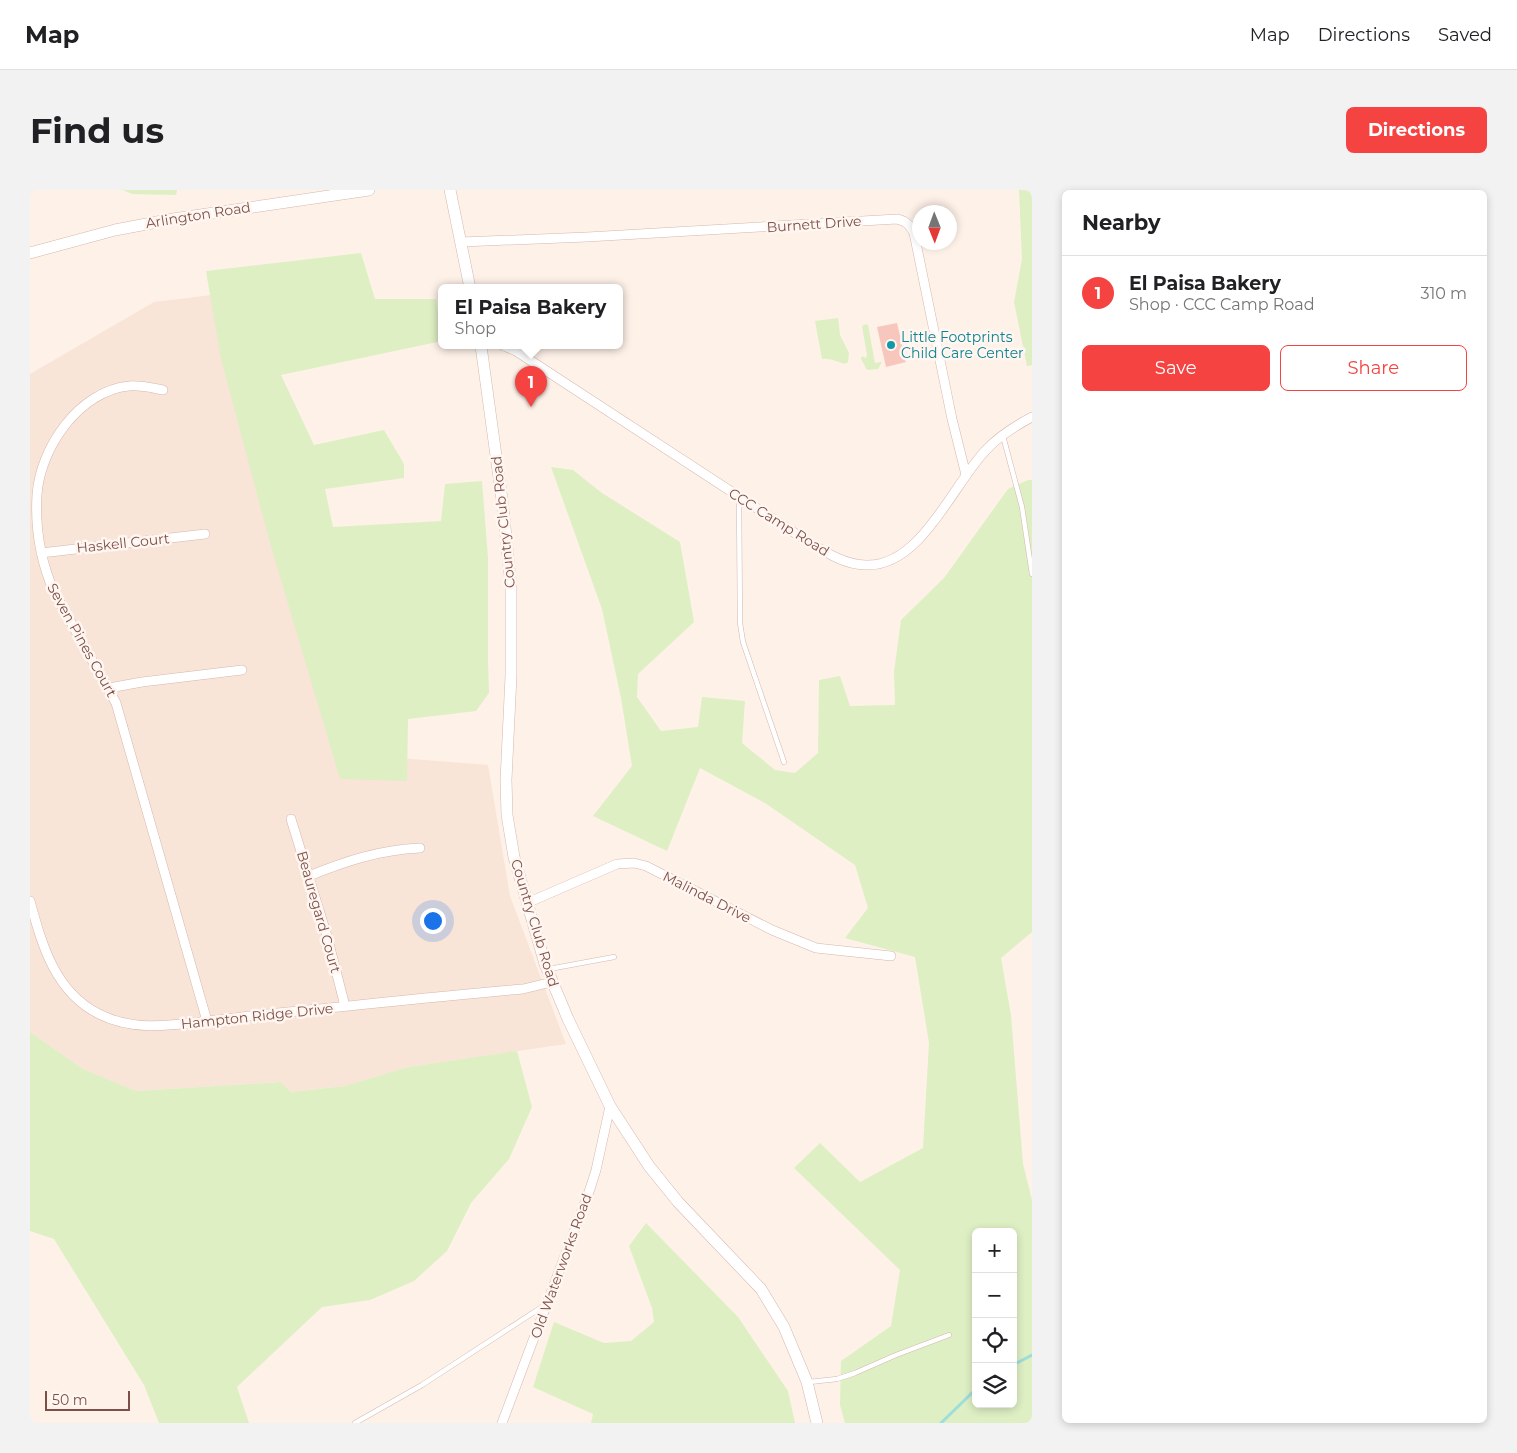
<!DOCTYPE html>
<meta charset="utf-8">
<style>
:root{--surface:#fff;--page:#f2f2f2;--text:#202124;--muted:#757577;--line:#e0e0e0;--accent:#f44341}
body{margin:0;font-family:Montserrat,sans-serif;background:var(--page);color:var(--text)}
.controls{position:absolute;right:15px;bottom:15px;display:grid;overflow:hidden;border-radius:8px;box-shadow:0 2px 8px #0003}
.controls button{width:45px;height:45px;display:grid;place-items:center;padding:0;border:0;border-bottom:1px solid var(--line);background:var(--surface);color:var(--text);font:25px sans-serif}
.compass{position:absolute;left:882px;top:15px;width:45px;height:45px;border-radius:50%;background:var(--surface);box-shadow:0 2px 8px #0003;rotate:179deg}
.scale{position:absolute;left:15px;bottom:12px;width:85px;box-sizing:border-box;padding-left:5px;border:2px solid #7c5048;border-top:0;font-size:14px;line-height:18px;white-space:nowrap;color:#7c5048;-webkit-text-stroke:4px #fff6f1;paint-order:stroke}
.you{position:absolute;left:402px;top:730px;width:18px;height:18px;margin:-12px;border:4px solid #fff;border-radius:50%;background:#1a73e8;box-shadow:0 0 0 8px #1a73e833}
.badge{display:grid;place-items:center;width:32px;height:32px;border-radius:50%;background:var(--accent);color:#fff;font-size:16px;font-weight:700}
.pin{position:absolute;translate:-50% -41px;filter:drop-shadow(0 1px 2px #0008)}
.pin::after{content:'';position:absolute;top:26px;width:18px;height:15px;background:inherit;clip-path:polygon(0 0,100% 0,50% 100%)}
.popup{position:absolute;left:408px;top:94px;width:185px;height:65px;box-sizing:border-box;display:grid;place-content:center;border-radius:8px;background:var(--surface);filter:drop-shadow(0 1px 4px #0005);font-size:16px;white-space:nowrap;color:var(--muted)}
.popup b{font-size:19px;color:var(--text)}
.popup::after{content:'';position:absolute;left:50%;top:100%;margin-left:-10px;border:10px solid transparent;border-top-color:var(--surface)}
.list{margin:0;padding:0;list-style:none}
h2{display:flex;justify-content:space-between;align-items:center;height:65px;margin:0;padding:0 20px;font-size:21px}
h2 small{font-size:16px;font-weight:400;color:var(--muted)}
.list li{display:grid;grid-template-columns:32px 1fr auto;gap:15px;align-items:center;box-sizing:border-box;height:75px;padding:0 20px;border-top:1px solid var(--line)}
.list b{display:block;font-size:19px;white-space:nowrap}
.list p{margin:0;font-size:16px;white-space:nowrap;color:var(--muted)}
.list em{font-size:16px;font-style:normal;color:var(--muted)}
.actions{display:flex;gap:10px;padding:15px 20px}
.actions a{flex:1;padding:11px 0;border:1px solid var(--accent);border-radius:8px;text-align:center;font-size:18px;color:var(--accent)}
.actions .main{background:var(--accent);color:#fff}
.icon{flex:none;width:28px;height:28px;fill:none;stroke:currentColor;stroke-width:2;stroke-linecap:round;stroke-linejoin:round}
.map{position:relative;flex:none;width:1002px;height:1233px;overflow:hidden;border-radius:8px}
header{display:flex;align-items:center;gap:30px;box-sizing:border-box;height:70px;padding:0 25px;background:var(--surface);border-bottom:1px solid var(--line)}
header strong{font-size:24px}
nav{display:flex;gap:28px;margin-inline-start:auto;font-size:18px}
.intro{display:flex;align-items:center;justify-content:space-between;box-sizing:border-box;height:120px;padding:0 30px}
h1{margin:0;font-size:35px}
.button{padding:12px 22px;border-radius:8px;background:var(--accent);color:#fff;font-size:18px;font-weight:700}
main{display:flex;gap:30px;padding:0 30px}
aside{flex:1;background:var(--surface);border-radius:8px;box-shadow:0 2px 8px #0003}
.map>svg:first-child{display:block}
</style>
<header>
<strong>Map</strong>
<nav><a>Map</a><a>Directions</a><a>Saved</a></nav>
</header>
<div class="intro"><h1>Find us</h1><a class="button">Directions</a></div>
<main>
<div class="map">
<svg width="1002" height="1233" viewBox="0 0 1002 1233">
<rect width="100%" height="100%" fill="#fef1e8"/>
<path fill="#f9e4d8" d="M 190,104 L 331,565 L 458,575 L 480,706 L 536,854 L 378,877 L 315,896 L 261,902 L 251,892 L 106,901 L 53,879 L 0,842 L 0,184 L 124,112 Z"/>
<path fill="#deefc4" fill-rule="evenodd" d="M 93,0 L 147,0 L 146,5 L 102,4 Z
M 989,0 L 1002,0 L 1002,175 L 997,176 L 984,112 L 992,69 Z
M 331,63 L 345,109 L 406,109 L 412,151 L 251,185 L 284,255 L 354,240 L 374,274 L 374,288 L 295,299 L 303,337 L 411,331 L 415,294 L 452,291 L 458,368 L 458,471 L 459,503 L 446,521 L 378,529 L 377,591 L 310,589 L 240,353 L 191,169 L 176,81 Z
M 808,128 L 810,145 L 819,163 L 818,172 L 815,174 C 807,172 801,168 792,169 L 785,131 Z
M 836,134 L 838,135 L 845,173 L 852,172 L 848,179 L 837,180 L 831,169 L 832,166 L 836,168 L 837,165 L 832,136 Z
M 521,277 L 543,280 L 572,303 L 650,352 L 664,432 L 608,484 L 607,507 L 631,541 L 668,537 L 672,507 L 715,511 L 712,553 L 745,580 L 765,583 L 788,563 L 789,490 L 810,486 L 820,516 L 865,515 L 864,482 L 871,430 L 914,388 L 978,299 L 998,290 L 1002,290 L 1002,742 L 971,768 L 981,825 L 993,974 L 1002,1010 L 1002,1233 L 815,1233 L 810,1215 L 811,1171 L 861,1136 L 870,1080 L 764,978 L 790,953 L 830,992 L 893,958 L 899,853 L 885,767 L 815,748 L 838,718 L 825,675 L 735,613 L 670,578 L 637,661 L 563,626 L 602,576 L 591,508 L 572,419 ZM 946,1042 L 983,1042 L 983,1214 L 946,1214 Z
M 0,842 L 53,879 L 106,901 L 251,892 L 261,902 L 315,896 L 378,877 L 487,861 L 502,917 L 479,969 L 441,1013 L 417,1061 L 384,1091 L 340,1110 L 292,1117 L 207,1197 L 219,1233 L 129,1233 L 114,1195 L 24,1049 L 0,1041 Z
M 616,1033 L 708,1127 L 758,1201 L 765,1233 L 561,1233 L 563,1224 L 503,1197 L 524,1132 L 574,1153 L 601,1151 L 624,1132 L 622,1118 L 599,1056 Z"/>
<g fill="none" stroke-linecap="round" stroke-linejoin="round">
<path stroke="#9ededa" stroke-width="3" d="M 983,1175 L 1002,1165
M 911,1233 L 946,1199"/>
</g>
<path fill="#f7c7bd" d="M 867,133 L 876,172 L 856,177 L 847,137 Z"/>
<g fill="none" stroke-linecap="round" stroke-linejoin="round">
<g stroke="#d5b7af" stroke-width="5.5">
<path id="service" d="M 973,246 L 992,317 L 1002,384
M 709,308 L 710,433 L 713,452 L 754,572
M 519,779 L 584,767
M 779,1192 L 807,1189 L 825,1183 L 866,1165 L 919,1145
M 325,1233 L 392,1195 L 515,1115"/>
</g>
<g stroke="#d5b7af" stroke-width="10">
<path id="minor" d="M 431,52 L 557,47 L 867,29 C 876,31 880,35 884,43 L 922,229 L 936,285
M 474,156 L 486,161 L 777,351 C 795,362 815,375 836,375 C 891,377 923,294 956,260 C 969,246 985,236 1002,227
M 133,200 C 122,198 111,195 99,196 C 49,201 10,258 7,305 C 5,338 11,372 24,402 L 86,513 L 177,831
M 11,363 L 175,344
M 79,498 L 112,492 L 212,480
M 261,629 L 297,746 L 315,816
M 279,686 C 316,671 349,660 390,658
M 0,711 C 12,755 25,802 69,824 C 104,842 143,835 180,831 C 203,828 225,825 248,823 C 330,815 411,806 493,799 L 522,792
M 497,713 L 587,674 L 604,673 L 616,676 L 742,740 L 786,758 L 861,766
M 472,1233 L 560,999 L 566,980 L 580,916"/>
</g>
<g stroke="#d5b7af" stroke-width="12">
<path id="tertiary" d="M 420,0 L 440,98
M 0,63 L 85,40 L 143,29 L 339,0
M 451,156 L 473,317 L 481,397 L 481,486 L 476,590 L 477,625 L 484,667 L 515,774 L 538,829 L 580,916 L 619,976 L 648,1012 L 731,1099 L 754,1137 L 777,1192 L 787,1233"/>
</g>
<use href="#service" stroke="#fff" stroke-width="4.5"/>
<use href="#minor" stroke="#fff" stroke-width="9"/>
<use href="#tertiary" stroke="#fff" stroke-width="11"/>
</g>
<circle fill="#0f9aa8" stroke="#fff6f1" stroke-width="2" cx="861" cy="155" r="5"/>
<g text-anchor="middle" stroke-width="5" stroke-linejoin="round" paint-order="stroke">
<g font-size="14" fill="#7c5048" stroke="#fff6f1">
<text transform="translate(168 25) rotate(-9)" y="5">Arlington Road</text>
<text transform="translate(784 34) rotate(-4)" y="5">Burnett Drive</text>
<text transform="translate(473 332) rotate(-96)" y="5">Country Club Road</text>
<text transform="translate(749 332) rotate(32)" y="5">CCC Camp Road</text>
<text transform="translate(93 353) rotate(-6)" y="5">Haskell Court</text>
<text transform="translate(52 450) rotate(61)" y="5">Seven Pines Court</text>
<text transform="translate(677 707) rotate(27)" y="5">Malinda Drive</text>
<text transform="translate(289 722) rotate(74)" y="5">Beauregard Court</text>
<text transform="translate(505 733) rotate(73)" y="5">Country Club Road</text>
<text transform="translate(227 826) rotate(-6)" y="5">Hampton Ridge Drive</text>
<text transform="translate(531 1076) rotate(-70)" y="5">Old Waterworks Road</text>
</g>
<g font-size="14" fill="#0d838f" stroke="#fff6f1" text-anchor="start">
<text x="871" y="152">Little Footprints<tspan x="871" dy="16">Child Care Center</tspan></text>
</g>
</g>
</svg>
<div class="controls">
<button>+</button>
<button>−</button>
<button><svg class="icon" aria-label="locate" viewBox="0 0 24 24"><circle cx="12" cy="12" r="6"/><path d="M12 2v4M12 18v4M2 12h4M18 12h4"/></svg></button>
<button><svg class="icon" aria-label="layers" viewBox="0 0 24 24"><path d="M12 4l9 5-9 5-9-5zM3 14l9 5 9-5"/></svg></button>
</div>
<svg class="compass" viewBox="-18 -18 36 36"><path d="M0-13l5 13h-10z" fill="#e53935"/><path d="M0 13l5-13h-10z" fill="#757577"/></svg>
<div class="scale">50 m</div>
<div class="you"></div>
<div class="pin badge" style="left:501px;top:217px">1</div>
<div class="popup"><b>El Paisa Bakery</b>Shop</div>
</div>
<aside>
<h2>Nearby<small></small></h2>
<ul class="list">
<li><span class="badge">1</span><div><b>El Paisa Bakery</b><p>Shop · CCC Camp Road</p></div><em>310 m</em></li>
</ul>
<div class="actions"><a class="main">Save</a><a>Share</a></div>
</aside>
</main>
